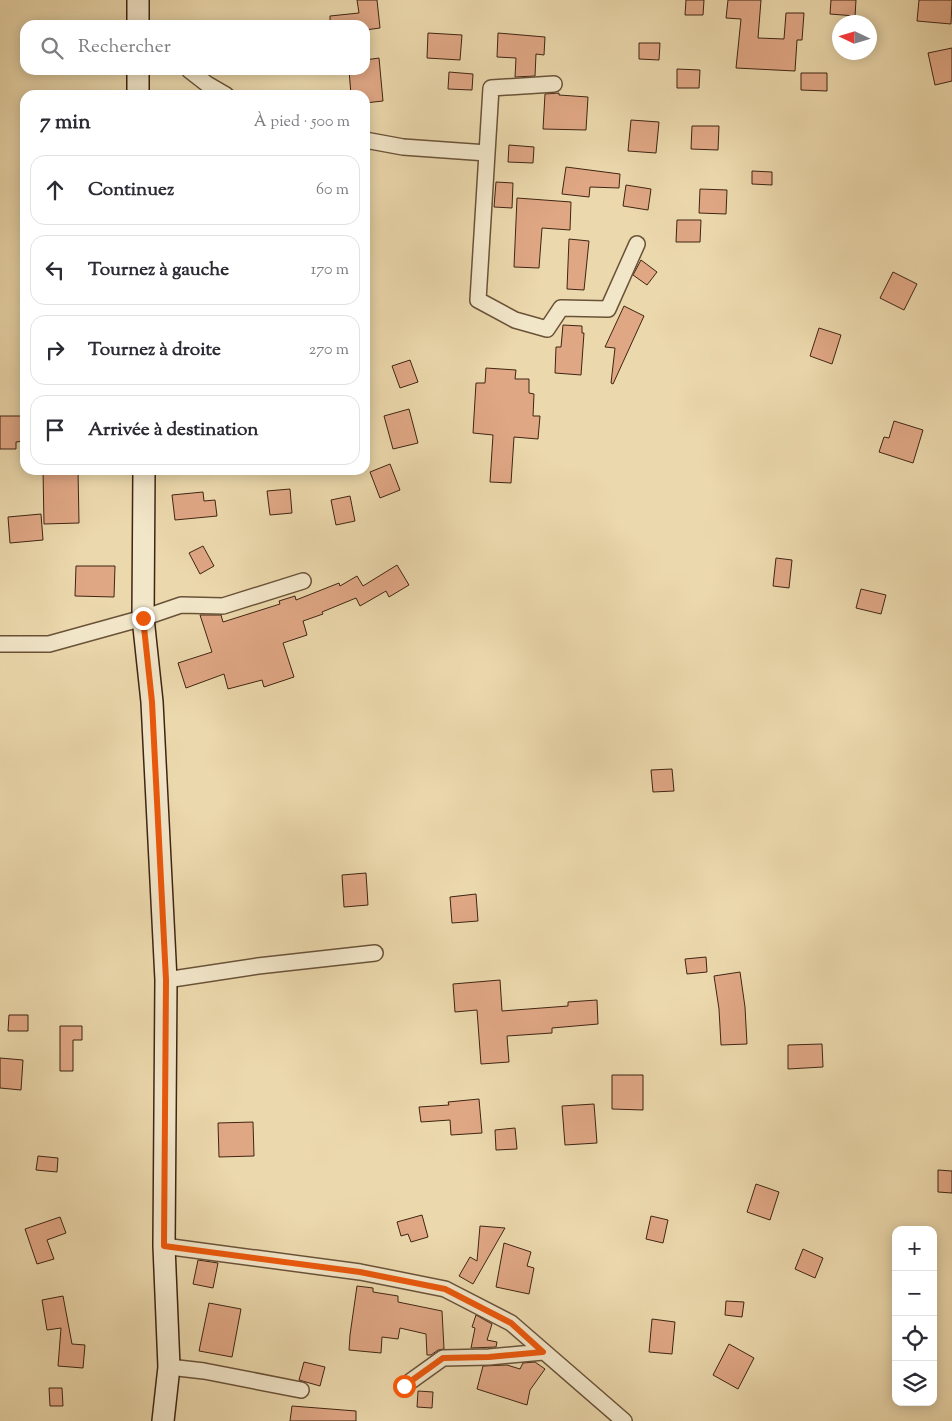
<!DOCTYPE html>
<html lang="fr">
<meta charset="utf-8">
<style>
:root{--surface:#fff;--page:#f2f2f3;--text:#2b2b33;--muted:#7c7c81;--line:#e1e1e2}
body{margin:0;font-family:"Sorts Mill Goudy",serif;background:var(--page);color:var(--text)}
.controls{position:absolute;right:15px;bottom:15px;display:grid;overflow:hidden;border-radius:10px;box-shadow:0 2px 12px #0003}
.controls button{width:45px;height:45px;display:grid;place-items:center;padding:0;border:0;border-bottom:1px solid var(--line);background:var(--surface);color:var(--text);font:25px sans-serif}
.compass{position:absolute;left:832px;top:15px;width:45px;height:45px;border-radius:50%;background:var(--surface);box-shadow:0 2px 12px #0003;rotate:274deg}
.stop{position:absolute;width:15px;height:15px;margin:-11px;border:4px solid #ea580c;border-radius:50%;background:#fff}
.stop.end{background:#ea580c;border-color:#fff;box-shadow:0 1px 5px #0008}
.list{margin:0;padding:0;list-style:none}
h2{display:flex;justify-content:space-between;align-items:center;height:65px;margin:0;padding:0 20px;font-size:21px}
h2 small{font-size:16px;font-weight:400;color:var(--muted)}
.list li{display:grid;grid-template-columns:32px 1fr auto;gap:15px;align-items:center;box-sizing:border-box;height:70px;margin:0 10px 10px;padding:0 10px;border:1px solid var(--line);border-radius:15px}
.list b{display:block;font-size:19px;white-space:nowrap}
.list em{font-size:16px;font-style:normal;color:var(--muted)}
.icon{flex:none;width:28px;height:28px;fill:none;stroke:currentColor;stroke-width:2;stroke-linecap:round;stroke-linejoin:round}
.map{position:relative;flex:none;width:952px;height:1421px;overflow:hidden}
.search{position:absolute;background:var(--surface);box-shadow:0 2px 12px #0003;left:20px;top:20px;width:350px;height:55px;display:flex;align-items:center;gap:12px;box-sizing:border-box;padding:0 18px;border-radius:15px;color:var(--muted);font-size:19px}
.panel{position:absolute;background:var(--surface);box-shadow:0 2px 12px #0003;left:20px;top:90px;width:350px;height:385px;border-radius:15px}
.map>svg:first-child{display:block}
</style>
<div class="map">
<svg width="952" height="1421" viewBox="0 0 952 1421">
<rect width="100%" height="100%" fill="#ebd8ac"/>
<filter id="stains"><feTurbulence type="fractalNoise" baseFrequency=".004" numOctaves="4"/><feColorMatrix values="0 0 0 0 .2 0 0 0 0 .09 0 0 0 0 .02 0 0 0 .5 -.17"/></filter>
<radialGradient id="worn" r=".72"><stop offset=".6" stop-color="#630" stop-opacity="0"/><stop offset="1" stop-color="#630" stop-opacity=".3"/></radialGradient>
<path fill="#e0a785" stroke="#3f2512" d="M 357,0 L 377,0 L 380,28 L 365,30 L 365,25 L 330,25 L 330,16 L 359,13 Z
M 686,0 L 704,0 L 703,15 L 685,15 Z
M 728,0 L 761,0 L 758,38 L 784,39 L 786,13 L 804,13 L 802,40 L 797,40 L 795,71 L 736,68 L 741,19 L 726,18 Z
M 831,0 L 856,0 L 855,16 L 830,14 Z
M 919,0 L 952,0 L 951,24 L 917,21 Z
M 428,33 L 462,35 L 460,60 L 427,58 Z
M 498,33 L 545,37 L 544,55 L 536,54 L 535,76 L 515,77 L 516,58 L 497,57 Z
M 639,43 L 660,43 L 659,60 L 639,59 Z
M 952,48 L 952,81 L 935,85 L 928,53 Z
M 379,58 L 383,101 L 365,103 L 365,95 L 351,95 L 349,70 L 365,70 L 365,60 Z
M 677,69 L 700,70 L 699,88 L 677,88 Z
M 449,72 L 473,74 L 472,90 L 448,89 Z
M 801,73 L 827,73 L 827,91 L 801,90 Z
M 559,93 L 559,95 L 588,97 L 586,130 L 543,129 L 545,94 Z
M 631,120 L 659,122 L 656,153 L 628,151 Z
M 692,126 L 719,126 L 718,150 L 691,149 Z
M 509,145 L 534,147 L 533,163 L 508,162 Z
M 566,167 L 620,174 L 619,188 L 590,187 L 589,197 L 562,194 Z
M 752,171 L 772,172 L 772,185 L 752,184 Z
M 496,182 L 513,183 L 512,208 L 494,207 Z
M 626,185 L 651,189 L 648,210 L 623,206 Z
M 700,189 L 727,190 L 726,214 L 699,213 Z
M 517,198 L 571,202 L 570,230 L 542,228 L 539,268 L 514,267 Z
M 677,220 L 701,220 L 700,242 L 676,242 Z
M 569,239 L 589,241 L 584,290 L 567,289 Z
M 641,260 L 657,272 L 647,285 L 633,275 Z
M 893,272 L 917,284 L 904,310 L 880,298 Z
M 624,306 L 644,316 L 613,384 L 611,383 L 615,348 L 605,347 Z
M 563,325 L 582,326 L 582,333 L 584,333 L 581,375 L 555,373 L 556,347 L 561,347 Z
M 819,328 L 841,335 L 832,364 L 810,356 Z
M 410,360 L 418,382 L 400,388 L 392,366 Z
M 486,368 L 516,370 L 515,379 L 529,379 L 529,393 L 534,394 L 533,416 L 540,416 L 538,439 L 514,437 L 511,483 L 490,482 L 493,435 L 473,433 L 476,383 L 485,383 Z
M 409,409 L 418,443 L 393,449 L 384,416 Z
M 0,416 L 25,416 L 25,441 L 16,442 L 16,449 L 0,449 Z
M 894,421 L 923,430 L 913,463 L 879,452 L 884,437 L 889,438 Z
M 390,464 L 400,490 L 380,498 L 370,472 Z
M 43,470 L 78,470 L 79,523 L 44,524 Z
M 290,489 L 292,513 L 270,515 L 267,491 Z
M 203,492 L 204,501 L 215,500 L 217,516 L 175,520 L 172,495 Z
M 350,496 L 355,521 L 336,525 L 331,500 Z
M 41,514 L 43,540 L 10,543 L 8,517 Z
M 203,546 L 214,566 L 200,574 L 189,553 Z
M 776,558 L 792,560 L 789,588 L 773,586 Z
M 397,565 L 409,585 L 389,597 L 386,591 L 360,606 L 356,598 L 322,612 L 323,614 L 303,621 L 307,635 L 283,643 L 294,677 L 264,687 L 262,680 L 228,689 L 224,674 L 186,688 L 178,663 L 212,652 L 200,615 L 221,615 L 223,622 L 280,604 L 279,601 L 295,596 L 296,600 L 339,583 L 340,586 L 357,576 L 363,586 Z
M 76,566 L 115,566 L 114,597 L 75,596 Z
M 861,589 L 886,595 L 881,614 L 856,608 Z
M 672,769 L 674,791 L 653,792 L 651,770 Z
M 366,873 L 368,905 L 344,907 L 342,875 Z
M 476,894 L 478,921 L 452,923 L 450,897 Z
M 706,957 L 707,972 L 687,974 L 685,959 Z
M 740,972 L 745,1007 L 747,1044 L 721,1045 L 719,1009 L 714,976 Z
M 500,980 L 502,1011 L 568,1006 L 568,1002 L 597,1000 L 598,1024 L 552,1028 L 552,1033 L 507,1036 L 509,1062 L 481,1064 L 477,1010 L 455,1012 L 453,984 Z
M 9,1015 L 28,1015 L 28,1031 L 8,1031 Z
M 60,1026 L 82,1026 L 82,1040 L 73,1040 L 73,1071 L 60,1071 Z
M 822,1044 L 823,1067 L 788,1069 L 788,1045 Z
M 0,1058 L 23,1060 L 21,1090 L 0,1088 Z
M 612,1075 L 643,1075 L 643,1110 L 612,1109 Z
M 479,1099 L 482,1133 L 451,1135 L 450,1120 L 421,1122 L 419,1107 L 449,1105 L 448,1102 Z
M 594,1104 L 597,1143 L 565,1145 L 562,1106 Z
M 253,1122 L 254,1156 L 219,1157 L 218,1123 Z
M 515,1128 L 517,1149 L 496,1150 L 495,1130 Z
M 38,1156 L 58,1158 L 57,1172 L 36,1170 Z
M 938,1170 L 952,1171 L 952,1193 L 938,1192 Z
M 756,1184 L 779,1192 L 770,1220 L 747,1212 Z
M 422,1215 L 428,1237 L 411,1242 L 408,1234 L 401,1236 L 397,1222 Z
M 651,1216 L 668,1220 L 663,1243 L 646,1239 Z
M 60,1217 L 66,1233 L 47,1240 L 54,1259 L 37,1264 L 25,1229 Z
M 480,1226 L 505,1228 L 473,1284 L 459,1276 L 470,1257 L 477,1261 Z
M 504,1243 L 531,1252 L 527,1266 L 534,1268 L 529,1294 L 496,1287 Z
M 803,1249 L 823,1258 L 815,1278 L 795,1269 Z
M 198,1260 L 218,1263 L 213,1288 L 193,1284 Z
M 357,1286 L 373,1288 L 373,1292 L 398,1296 L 398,1302 L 442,1311 L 444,1349 L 438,1350 L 431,1355 L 427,1355 L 426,1334 L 400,1328 L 398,1339 L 382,1337 L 381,1353 L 349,1350 L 350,1335 Z
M 63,1296 L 72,1344 L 85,1345 L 83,1368 L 58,1366 L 61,1328 L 47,1330 L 42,1300 Z
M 726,1301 L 744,1302 L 742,1317 L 725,1315 Z
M 209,1303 L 241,1309 L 232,1357 L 199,1351 Z
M 476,1315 L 492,1324 L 487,1340 L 497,1342 L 496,1347 L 471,1348 L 475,1328 L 472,1327 Z
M 652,1319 L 675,1322 L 672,1354 L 649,1352 Z
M 729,1344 L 754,1358 L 738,1389 L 713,1375 Z
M 304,1362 L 325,1367 L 320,1386 L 299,1380 Z
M 535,1362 L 545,1369 L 530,1390 L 527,1405 L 477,1389 L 483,1366 L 507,1365 L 520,1369 L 523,1363 Z
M 49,1388 L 62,1388 L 63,1406 L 50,1406 Z
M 418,1391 L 433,1392 L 432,1408 L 417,1407 Z
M 292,1406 L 356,1411 L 356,1421 L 290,1421 Z"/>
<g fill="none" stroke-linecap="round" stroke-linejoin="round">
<g stroke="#6a5238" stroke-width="18">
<path id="street" d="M 189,70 L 207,84 L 226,95
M 365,140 L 403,147 L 487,153 L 491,88 L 554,84
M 487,153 L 478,300 L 515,320 L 547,329 L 561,308 L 608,309 L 637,244
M 0,644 L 49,644 L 143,618 L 181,605 L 223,606 L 303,581
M 166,980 L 258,966 L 375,953
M 164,1246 L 360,1272 L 445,1289 L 511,1323 L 624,1421
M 169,1367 L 204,1371 L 301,1390
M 404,1386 L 443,1358 L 489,1357 L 543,1352"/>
</g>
<g stroke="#3f2512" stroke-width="24">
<path id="secondary" d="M 138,25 L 138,0
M 138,70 L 138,95
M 144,470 L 143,618 L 152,702 L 166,980 L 164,1246 L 169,1367 L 163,1421"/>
</g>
<use href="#street" stroke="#f2e6c9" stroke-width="15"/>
<use href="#secondary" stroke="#f2e6c9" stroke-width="21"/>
</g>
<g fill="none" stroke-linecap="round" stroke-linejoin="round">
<path stroke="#ea580c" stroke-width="6" d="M 143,618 L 152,702 L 166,980 L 164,1246 L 360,1272 L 445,1289 L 511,1323 L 543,1352 L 489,1357 L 443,1358 L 404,1386"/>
</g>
<rect width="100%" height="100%" filter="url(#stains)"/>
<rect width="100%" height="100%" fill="url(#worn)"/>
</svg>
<div class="controls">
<button>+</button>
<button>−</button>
<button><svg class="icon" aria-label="locate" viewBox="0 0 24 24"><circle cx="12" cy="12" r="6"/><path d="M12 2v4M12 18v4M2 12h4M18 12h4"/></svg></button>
<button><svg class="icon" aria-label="layers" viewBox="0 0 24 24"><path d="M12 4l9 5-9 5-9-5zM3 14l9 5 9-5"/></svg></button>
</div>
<svg class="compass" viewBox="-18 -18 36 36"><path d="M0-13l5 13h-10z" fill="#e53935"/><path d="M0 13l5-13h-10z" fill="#7c7c81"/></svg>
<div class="stop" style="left:404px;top:1386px"></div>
<div class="stop end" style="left:143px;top:618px"></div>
<div class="search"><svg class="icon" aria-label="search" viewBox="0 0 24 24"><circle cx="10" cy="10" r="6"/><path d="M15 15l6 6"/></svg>Rechercher</div>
<section class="panel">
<h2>7 min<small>À pied · 500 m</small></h2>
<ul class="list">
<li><svg class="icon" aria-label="ahead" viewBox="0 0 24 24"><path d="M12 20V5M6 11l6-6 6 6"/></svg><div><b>Continuez</b></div><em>60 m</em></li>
<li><svg class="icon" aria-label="left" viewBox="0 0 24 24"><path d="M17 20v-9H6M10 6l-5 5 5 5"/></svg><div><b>Tournez à gauche</b></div><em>170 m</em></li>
<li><svg class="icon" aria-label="right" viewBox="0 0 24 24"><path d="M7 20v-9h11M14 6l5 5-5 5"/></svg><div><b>Tournez à droite</b></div><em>270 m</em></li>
<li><svg class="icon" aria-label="arrive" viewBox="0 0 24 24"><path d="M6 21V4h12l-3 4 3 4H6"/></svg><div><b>Arrivée à destination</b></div></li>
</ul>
</section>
</div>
